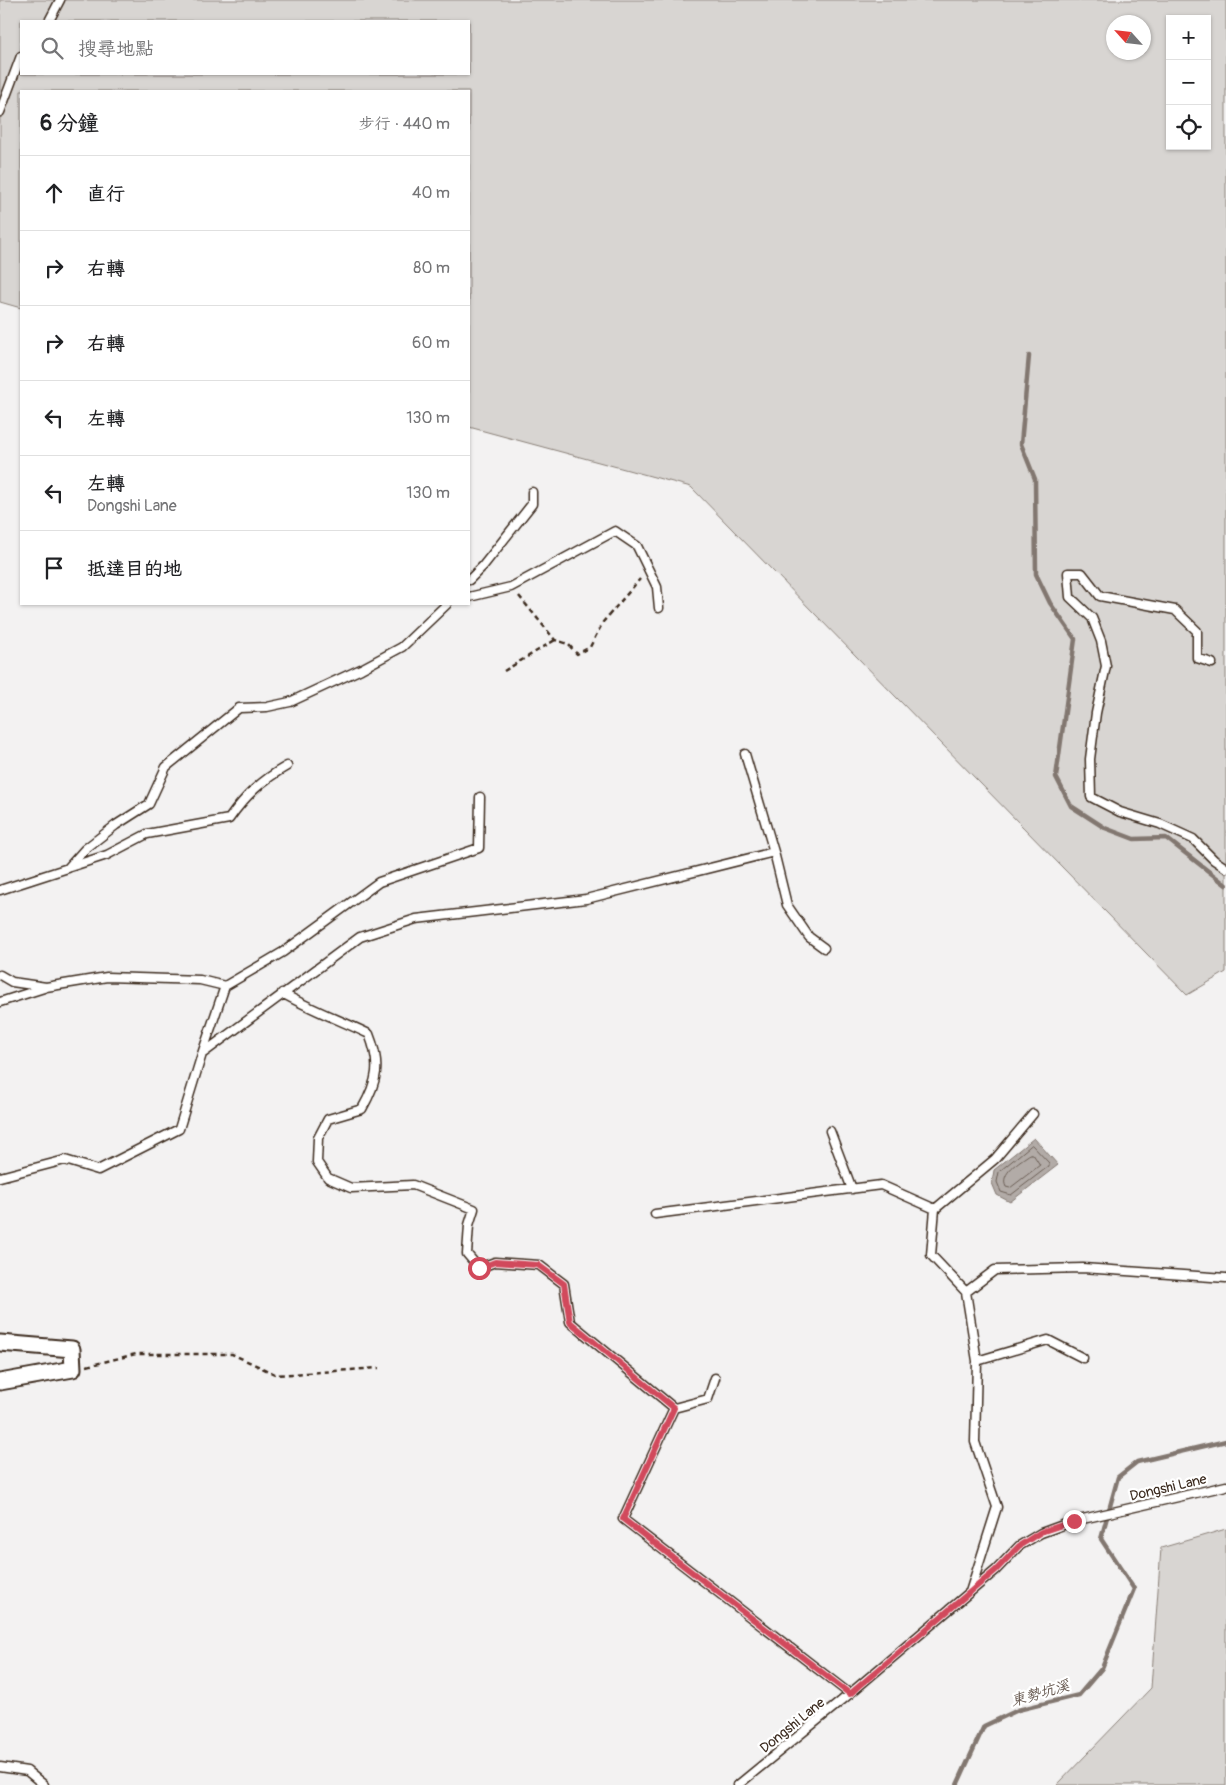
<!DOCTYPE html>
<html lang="zh-TW">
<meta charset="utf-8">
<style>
:root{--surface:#fff;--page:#f6f6f6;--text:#202124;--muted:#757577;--line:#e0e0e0}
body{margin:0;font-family:Pangolin,"LXGW WenKai TC",sans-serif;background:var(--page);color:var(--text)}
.controls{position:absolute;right:15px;top:15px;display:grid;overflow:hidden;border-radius:0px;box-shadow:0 1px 4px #0004}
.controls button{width:45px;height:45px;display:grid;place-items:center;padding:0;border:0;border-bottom:1px solid var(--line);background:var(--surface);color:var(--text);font:25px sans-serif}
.compass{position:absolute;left:1106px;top:15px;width:45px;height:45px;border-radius:50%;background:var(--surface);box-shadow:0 1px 4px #0004;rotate:297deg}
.stop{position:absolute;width:15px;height:15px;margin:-11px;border:4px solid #d1495b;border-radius:50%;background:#fff}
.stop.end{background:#d1495b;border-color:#fff;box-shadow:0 1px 5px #0008}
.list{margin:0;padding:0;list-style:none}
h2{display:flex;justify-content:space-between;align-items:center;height:65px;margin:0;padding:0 20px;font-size:21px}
h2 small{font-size:16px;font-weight:400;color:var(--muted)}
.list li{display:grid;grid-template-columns:32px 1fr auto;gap:15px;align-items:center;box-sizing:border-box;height:75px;padding:0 20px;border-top:1px solid var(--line)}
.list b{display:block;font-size:19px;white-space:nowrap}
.list p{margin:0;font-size:16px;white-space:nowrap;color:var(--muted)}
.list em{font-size:16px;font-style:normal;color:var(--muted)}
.icon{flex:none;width:28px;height:28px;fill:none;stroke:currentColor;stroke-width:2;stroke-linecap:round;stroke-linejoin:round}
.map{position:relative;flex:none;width:1226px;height:1785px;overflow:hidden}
.search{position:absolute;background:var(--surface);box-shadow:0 1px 4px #0004;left:20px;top:20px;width:450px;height:55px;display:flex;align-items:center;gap:12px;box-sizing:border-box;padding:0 18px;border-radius:0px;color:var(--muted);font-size:19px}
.panel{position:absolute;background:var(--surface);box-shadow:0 1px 4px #0004;left:20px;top:90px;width:450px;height:515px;border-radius:0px}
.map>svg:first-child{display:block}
</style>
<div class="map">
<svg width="1226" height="1785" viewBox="0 0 1226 1785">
<rect width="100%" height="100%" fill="#f3f2f2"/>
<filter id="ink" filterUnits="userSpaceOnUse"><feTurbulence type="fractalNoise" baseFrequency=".02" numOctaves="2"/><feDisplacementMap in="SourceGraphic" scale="10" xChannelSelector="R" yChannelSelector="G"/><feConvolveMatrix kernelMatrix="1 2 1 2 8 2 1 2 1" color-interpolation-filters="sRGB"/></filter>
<g filter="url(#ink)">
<path fill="#d8d5d2" stroke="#8a8078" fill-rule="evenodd" d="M 0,0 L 1226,0 L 1226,972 L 1187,995 L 691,487 L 469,427 L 469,91 L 21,91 L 21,308 L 0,302 ZM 1170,19 L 1207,19 L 1207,146 L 1170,146 ZM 21,21 L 469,21 L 469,74 L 21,74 ZM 1114,22 L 1144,22 L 1144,52 L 1114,52 Z
M 1226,1529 L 1226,1785 L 1057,1785 L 1151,1688 L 1161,1548 Z"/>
<path fill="#b2aba7" stroke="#827770" d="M 1034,1138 L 1058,1165 L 1010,1202 L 997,1195 L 992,1183 L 994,1170 Z"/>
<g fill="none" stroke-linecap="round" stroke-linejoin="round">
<path stroke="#6b5e55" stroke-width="1" d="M 1032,1145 L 1049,1163 L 1049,1166 L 1011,1195 L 1001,1192 L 997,1182 L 999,1172 Z
M 1030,1154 L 1033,1154 L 1040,1165 L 1010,1188 L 1006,1187 C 999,1173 1020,1161 1030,1154 Z"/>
<path stroke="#827770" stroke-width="4.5" d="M 1029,356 L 1021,444 L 1035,479 L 1036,574 L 1050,603 L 1075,639 L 1056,777 L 1071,806 L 1105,828 L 1134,839 L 1166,838 L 1226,885
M 957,1785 L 984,1726 L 1018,1710 L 1079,1695 L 1102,1668 L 1134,1589 L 1101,1539 L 1118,1477 L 1137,1462 L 1226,1441"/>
<g stroke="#3b2a1e" stroke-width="11">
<path id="lane" d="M 49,21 L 60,0
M 0,112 L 21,56
M 469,580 L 483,566 L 532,504 L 532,492
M 469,597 L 511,587 L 615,531 L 637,546 L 657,587 L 659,608
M 1212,663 L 1197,658 L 1197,631 L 1175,610 L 1100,596 L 1082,573 L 1068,573 L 1070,597 L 1092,618 L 1101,641 L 1106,666 L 1096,713 L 1090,759 L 1091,797 L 1120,812 L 1160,824 L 1193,839 L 1214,860 L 1226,868
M 745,754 L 774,852 L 787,905 L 809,937 L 824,948
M 70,867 L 107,855 L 147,834 L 229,819 C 245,796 262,780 287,766
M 0,890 L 68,868 L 85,849 L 116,825 L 149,804 L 166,767 L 239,708 L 267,707 L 290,702 L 361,669 L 402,647 L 447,604
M 0,975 L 12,982 L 46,987 L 107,977 L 200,980 L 225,986
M 282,993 C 310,1009 340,1020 369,1034 C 381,1064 378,1081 362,1109 L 328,1119 L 318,1138 L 317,1162 L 328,1178 L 351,1188 L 413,1185 L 474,1209 L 469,1225 L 467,1254 L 479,1268 L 495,1262 L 539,1265 L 564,1284 L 570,1322 L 674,1408 L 623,1519 L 850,1694
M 0,1002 L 44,988
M 202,1054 L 225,986 L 283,952 L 379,882 L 479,848 L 480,797
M 830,1131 L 852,1189
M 0,1177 L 65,1160 L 98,1170 L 179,1129 L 202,1054 L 360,937 L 416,919 L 586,899 L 774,852
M 935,1209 L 995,1159 L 1033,1114
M 655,1214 L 881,1185 L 935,1209 L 931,1255 L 966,1292 L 977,1361 L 975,1442 L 997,1507 L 970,1592
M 966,1292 L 995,1270 L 1083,1268 L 1226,1278
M 977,1361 L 1048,1340 L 1083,1358
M 674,1408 L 708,1399 L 715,1378
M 0,1767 L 27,1771 L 44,1785
M 738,1785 L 840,1702 L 996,1570 L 1019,1546 L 1041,1533 L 1074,1521 L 1226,1486"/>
</g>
<g stroke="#3b2a1e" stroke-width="19">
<path id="street" d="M 0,1343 L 72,1349 L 73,1369 L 0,1382"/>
</g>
<path stroke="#3b2a1e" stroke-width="2.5" stroke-dasharray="5 4" stroke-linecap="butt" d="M 519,596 L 555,640 L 568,644 L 577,654 L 590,647 L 603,622 L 640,579
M 504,671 L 555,640
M 87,1366 L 136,1354 L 232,1354 L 277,1375 L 379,1368"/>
<use href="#lane" stroke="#fff" stroke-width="8"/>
<use href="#street" stroke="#fff" stroke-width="15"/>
</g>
</g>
<g fill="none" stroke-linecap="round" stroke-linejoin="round" filter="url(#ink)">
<path stroke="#d1495b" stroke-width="6" d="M 479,1268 L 495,1262 L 538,1265 L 564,1284 L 570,1322 L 674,1408 L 623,1519 L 850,1694 L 996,1570 L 1019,1546 L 1041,1532 L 1074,1521"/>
</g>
<g text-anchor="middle" stroke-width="4.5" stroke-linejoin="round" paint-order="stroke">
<g font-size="14" fill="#3b2a1e" stroke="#fff">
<text transform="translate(1168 1487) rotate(-13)" y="5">Dongshi Lane</text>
<text transform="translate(792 1725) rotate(-39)" y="5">Dongshi Lane</text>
</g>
<g font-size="15" font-style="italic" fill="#65574e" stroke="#fff">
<text transform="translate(1040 1693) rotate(-16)" y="5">東勢坑溪</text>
</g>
</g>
</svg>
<div class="controls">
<button>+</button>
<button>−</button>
<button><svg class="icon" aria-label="locate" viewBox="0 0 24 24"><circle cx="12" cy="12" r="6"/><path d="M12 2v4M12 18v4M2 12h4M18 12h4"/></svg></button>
</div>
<svg class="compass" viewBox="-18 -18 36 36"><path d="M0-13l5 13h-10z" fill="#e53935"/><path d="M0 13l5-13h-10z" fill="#757577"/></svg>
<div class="stop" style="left:479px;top:1268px"></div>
<div class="stop end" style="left:1074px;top:1521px"></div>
<div class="search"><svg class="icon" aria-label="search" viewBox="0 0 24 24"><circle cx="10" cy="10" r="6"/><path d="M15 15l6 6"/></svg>搜尋地點</div>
<section class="panel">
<h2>6 分鐘<small>步行 · 440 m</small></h2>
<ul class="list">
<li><svg class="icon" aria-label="ahead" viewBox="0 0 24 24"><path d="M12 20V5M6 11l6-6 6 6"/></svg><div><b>直行</b></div><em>40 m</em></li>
<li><svg class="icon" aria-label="right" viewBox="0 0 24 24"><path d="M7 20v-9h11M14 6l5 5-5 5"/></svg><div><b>右轉</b></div><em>80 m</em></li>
<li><svg class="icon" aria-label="right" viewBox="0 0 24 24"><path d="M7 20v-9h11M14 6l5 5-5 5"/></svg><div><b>右轉</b></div><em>60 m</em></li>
<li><svg class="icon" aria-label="left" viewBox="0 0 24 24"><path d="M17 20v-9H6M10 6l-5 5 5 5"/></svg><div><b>左轉</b></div><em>130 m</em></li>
<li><svg class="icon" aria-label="left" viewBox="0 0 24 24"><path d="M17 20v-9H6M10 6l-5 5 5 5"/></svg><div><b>左轉</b><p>Dongshi Lane</p></div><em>130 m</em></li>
<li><svg class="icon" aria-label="arrive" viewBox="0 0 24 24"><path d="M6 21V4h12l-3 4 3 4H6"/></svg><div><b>抵達目的地</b></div></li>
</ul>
</section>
</div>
